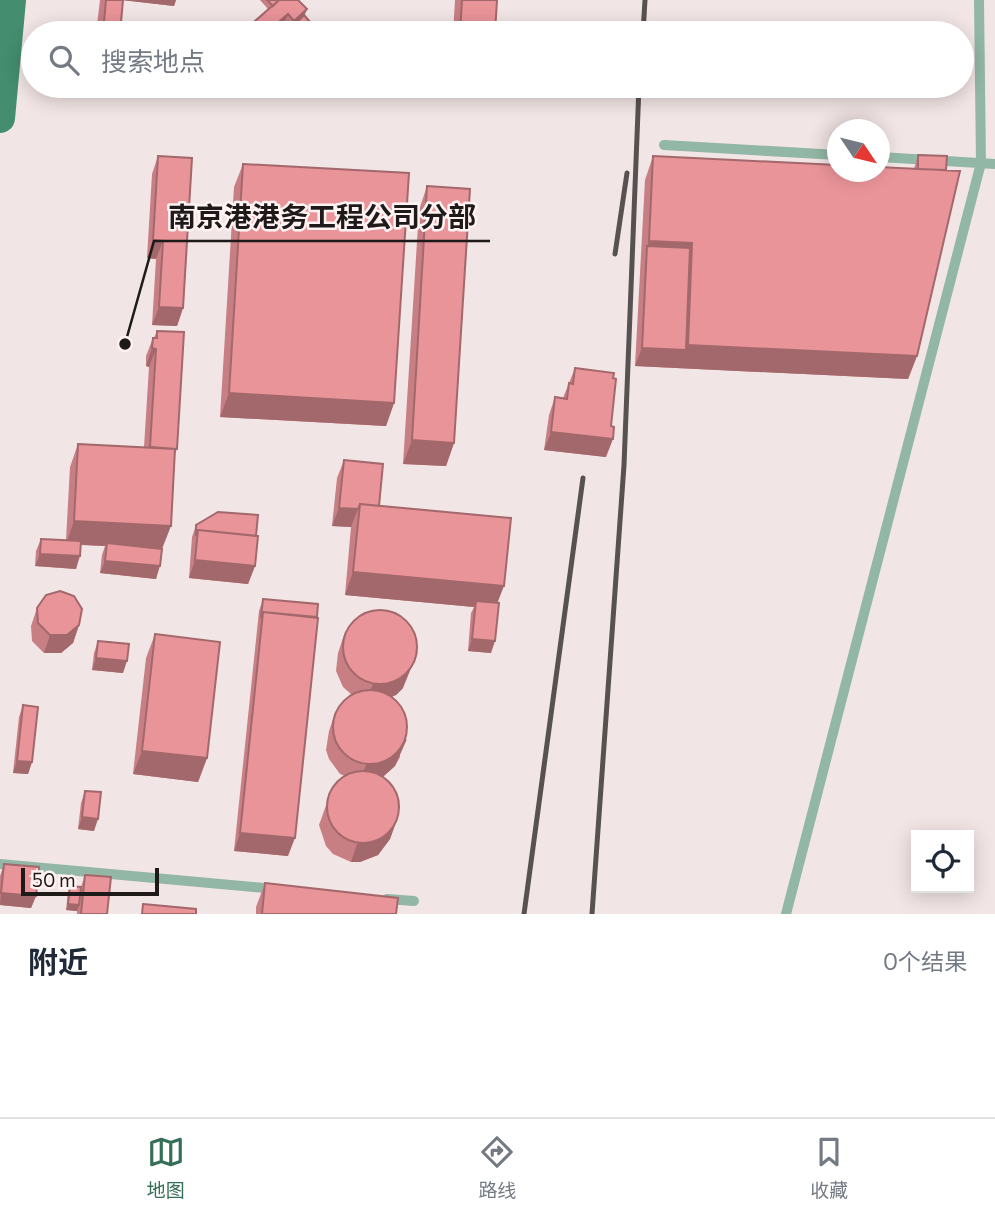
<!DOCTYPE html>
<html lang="zh">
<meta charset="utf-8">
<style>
:root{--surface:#fff;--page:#f6f6f7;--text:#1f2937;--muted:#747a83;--line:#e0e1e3;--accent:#366f57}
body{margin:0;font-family:Commissioner,"Noto Sans SC",sans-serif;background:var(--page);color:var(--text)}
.controls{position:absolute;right:21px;bottom:21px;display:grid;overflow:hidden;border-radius:0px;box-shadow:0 4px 18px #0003}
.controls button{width:63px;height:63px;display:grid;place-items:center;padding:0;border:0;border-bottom:2px solid var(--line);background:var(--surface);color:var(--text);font:35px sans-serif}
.compass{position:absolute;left:827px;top:119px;width:63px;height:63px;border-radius:50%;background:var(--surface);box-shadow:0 4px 18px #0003;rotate:125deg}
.scale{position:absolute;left:21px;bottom:18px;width:138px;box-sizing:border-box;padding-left:7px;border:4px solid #1f1a1a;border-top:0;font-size:19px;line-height:24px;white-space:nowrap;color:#1f1a1a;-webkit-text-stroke:5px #fff2f2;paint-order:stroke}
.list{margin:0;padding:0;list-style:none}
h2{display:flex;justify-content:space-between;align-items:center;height:91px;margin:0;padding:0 28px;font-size:30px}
h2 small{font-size:23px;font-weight:400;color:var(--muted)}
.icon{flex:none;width:38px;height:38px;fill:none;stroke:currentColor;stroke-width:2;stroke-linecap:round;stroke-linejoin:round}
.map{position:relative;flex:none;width:995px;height:914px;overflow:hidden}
.search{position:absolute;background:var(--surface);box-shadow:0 4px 18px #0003;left:21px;right:21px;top:21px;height:77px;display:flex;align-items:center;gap:18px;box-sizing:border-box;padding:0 24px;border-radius:38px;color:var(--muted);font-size:26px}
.sheet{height:203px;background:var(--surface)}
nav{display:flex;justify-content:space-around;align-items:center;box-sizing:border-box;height:98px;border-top:2px solid var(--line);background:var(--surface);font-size:19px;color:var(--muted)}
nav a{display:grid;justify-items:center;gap:4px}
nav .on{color:var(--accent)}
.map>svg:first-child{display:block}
</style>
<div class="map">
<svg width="995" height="914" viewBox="0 0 995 914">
<rect width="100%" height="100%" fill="#f2e5e5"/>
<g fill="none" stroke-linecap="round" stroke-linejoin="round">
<path stroke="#93b7a6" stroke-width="10" d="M 664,145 L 838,155
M 880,157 L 995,164
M 0,864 L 275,889
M 387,899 L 414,901
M 786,914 L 981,163 L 979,0"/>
<path stroke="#448d6f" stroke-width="30" d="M 0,118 L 11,0"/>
<path stroke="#585151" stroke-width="5" d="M 643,33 L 645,0
M 615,254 L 627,173
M 524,914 L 583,478
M 592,914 L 624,465 L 639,86"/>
</g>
<path fill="#c87f84" d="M 100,0 L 176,0 L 174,6 L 123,0 L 120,33 L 96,33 Z
M 260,0 L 298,0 L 304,15 L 310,22 L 308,28 L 303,33 L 289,33 L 283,26 L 275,33 L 245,33 L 247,28 L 268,9 Z
M 455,0 L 497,0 L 495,33 L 453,33 Z
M 450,86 L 489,86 L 484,98 L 449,97 Z
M 918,155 L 917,356 L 908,379 L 635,366 L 645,180 L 653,156 L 914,169 Z
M 158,156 L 183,308 L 177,326 L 152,325 L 156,259 L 147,258 L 152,174 Z
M 243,164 L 394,403 L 386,426 L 220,417 L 234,187 Z
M 427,186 L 454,443 L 446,466 L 403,464 L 419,210 Z
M 157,331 L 177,449 L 175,454 L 162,549 L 156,579 L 100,573 L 102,555 L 105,546 L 81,545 L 76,569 L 35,566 L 36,551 L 41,539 L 66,540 L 70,467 L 78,444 L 144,447 L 149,367 L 146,366 L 146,356 L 153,338 L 154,338 Z
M 575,368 L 606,457 L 544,450 L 549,415 L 555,397 L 563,398 Z
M 344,460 L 379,506 L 497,603 L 491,653 L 468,651 L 471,613 L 474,607 L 345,595 L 351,527 L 332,526 L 337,478 Z
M 196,525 L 255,566 L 248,584 L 189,578 L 192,537 Z
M 263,599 L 288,856 L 234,851 L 259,611 Z
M 37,608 L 79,625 L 73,643 L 61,653 L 44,653 L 32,641 L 31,626 Z
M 155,634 L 207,758 L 198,782 L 133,774 L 146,658 Z
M 344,635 L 403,688 L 396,695 L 393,696 L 400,757 L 395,766 L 383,777 L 396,822 L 390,839 L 378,855 L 360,862 L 351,862 L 333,854 L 326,846 L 319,825 L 333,786 L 345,776 L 340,774 L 329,759 L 326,750 L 329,731 L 335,713 L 352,695 L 343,687 L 336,671 L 338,653 Z
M 98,641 L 123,673 L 92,670 L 94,653 Z
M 23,705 L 32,762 L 28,774 L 13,773 L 19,717 Z
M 85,791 L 94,831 L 78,829 L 81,803 Z
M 4,864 L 36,896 L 31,908 L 0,905 L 0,876 Z
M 85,875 L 107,914 L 77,914 L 77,911 L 66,910 L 68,892 L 70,886 L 81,887 Z
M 265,883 L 396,914 L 256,914 L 256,907 Z"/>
<path fill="#a3686b" d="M 121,0 L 176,0 L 174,6 Z
M 307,9 L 302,22 L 292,27 L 294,21 Z
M 288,14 L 283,26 L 275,33 L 266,33 Z
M 310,22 L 308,28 L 303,33 L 298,33 Z
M 122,86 L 167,86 L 166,90 Z
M 344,86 L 410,86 L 407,95 L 343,90 Z
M 453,86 L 489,86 L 484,98 L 449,97 Z
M 153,240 L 163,241 L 156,259 L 147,258 Z
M 649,241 L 692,243 L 684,266 L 647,246 Z
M 159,307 L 183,308 L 177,326 L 152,325 Z
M 688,345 L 917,356 L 908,379 L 635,366 L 642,348 L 686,350 Z
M 152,348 L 156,349 L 149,367 L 146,366 Z
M 229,393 L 394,403 L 386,426 L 220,417 Z
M 551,432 L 613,439 L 606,457 L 544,450 Z
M 412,440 L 454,443 L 446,466 L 403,464 Z
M 339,508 L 358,509 L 351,527 L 332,526 Z
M 74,521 L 171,526 L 162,549 L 107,543 L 105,546 L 66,544 Z
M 40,554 L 80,556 L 76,569 L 35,566 Z
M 195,560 L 255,566 L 248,584 L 189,578 Z
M 105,561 L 160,566 L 156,579 L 100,573 Z
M 353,572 L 504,586 L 495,609 L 476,601 L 474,607 L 345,595 Z
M 79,625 L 73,643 L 61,653 L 44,653 L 50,635 Z
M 472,639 L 495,641 L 491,653 L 468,651 Z
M 418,651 L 403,688 L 396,695 L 377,702 L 366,702 L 373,684 Z
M 96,658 L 127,661 L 123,673 L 92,670 Z
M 407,739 L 395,766 L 380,779 L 359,783 L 366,765 Z
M 142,751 L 207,758 L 198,782 L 133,774 Z
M 17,761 L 32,762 L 28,774 L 13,773 Z
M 82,817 L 98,819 L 94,831 L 78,829 Z
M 396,822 L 390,839 L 378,855 L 360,862 L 351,862 L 357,844 Z
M 240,833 L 295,838 L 288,856 L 234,851 Z
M 1,893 L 36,896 L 31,908 L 0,905 Z
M 68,904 L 79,905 L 77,911 L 66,910 Z"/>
<path fill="#e99499" stroke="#a3686b" stroke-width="2" d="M 106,0 L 123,0 L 120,33 L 103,33 Z
M 267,0 L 279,0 L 273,6 Z
M 279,0 L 298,0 L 307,9 L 294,21 L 288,14 L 266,33 L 252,33 L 247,28 Z
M 462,0 L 497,0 L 495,33 L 460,33 Z
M 304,15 L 310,22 L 297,33 L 292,27 Z
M 918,155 L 947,156 L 946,170 L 918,169 Z
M 158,156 L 192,158 L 183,308 L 159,307 L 163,241 L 153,240 Z
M 653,156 L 837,165 L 837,172 L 879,172 L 879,167 L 960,171 L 917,356 L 688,345 L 692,243 L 649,241 Z
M 243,164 L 409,173 L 394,403 L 229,393 Z
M 427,186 L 470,189 L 454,443 L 412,440 Z
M 647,246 L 690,248 L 686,350 L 642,348 Z
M 157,331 L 184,332 L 177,449 L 150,447 L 156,349 L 152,348 L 153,338 L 157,338 Z
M 575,368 L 614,373 L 613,378 L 616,379 L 611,426 L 614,427 L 613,439 L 551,432 L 555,397 L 567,399 L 569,383 L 573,384 Z
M 78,444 L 175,449 L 171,526 L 74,521 Z
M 344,460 L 383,464 L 379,506 L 360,504 L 358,509 L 339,508 Z
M 360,504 L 511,518 L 504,586 L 353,572 Z
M 218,512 L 258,515 L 256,536 L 198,530 L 196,536 L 196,525 Z
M 198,530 L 258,536 L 255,566 L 195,560 Z
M 41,539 L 81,541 L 80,556 L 40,554 Z
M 107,543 L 162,549 L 160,566 L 105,561 Z
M 60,591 L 74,596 L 82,609 L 79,625 L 67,635 L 50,635 L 38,623 L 37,608 L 46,595 Z
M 263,599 L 318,604 L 317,617 L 263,612 L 261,618 Z
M 476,601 L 499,603 L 495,641 L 472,639 Z
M343 647a37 37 0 1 1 74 0a37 37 0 1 1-74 0Z
M 263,612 L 318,618 L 295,838 L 240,833 Z
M 155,634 L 220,642 L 207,758 L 142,751 Z
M 98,641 L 129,644 L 127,661 L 96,658 Z
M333 727a37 37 0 1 1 74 0a37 37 0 1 1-74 0Z
M 23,705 L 38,707 L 32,762 L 17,761 Z
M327 807a36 36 0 1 1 72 0a36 36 0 1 1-72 0Z
M 85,791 L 101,792 L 98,819 L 82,817 Z
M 4,864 L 39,867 L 36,896 L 1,893 Z
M 85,875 L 111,877 L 107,914 L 81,914 Z
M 265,883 L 398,898 L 396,914 L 262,914 Z
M 70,886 L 81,887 L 79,905 L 68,904 Z
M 143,904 L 196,909 L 196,914 L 142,914 Z"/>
<path fill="none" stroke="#1f1a1a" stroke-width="2.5" d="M125 344L154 241H490"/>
<circle fill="#1f1a1a" stroke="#fff2f2" stroke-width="2.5" cx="125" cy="344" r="7"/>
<g font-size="28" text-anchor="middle" font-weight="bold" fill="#1f1a1a" stroke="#fff2f2" stroke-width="5" stroke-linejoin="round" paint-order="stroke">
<text x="322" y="227">南京港港务工程公司分部</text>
</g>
</svg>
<div class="controls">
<button><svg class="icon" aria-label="locate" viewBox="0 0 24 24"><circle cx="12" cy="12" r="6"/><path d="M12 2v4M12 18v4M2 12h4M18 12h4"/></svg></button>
</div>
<svg class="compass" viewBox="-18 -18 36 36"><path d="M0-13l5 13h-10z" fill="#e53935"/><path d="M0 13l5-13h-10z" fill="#747a83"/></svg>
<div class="scale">50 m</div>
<div class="search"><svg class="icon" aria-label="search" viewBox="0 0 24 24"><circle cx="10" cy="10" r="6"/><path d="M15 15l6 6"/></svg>搜索地点</div>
</div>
<section class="sheet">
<h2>附近<small>0个结果</small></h2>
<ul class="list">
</ul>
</section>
<nav>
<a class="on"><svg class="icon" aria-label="map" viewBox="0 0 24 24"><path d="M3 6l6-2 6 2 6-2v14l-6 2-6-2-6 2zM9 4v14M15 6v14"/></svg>地图</a>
<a><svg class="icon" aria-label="directions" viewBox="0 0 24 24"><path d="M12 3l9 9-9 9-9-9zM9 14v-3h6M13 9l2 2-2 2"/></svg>路线</a>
<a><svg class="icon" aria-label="saved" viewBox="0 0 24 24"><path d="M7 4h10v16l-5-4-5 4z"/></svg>收藏</a>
</nav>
